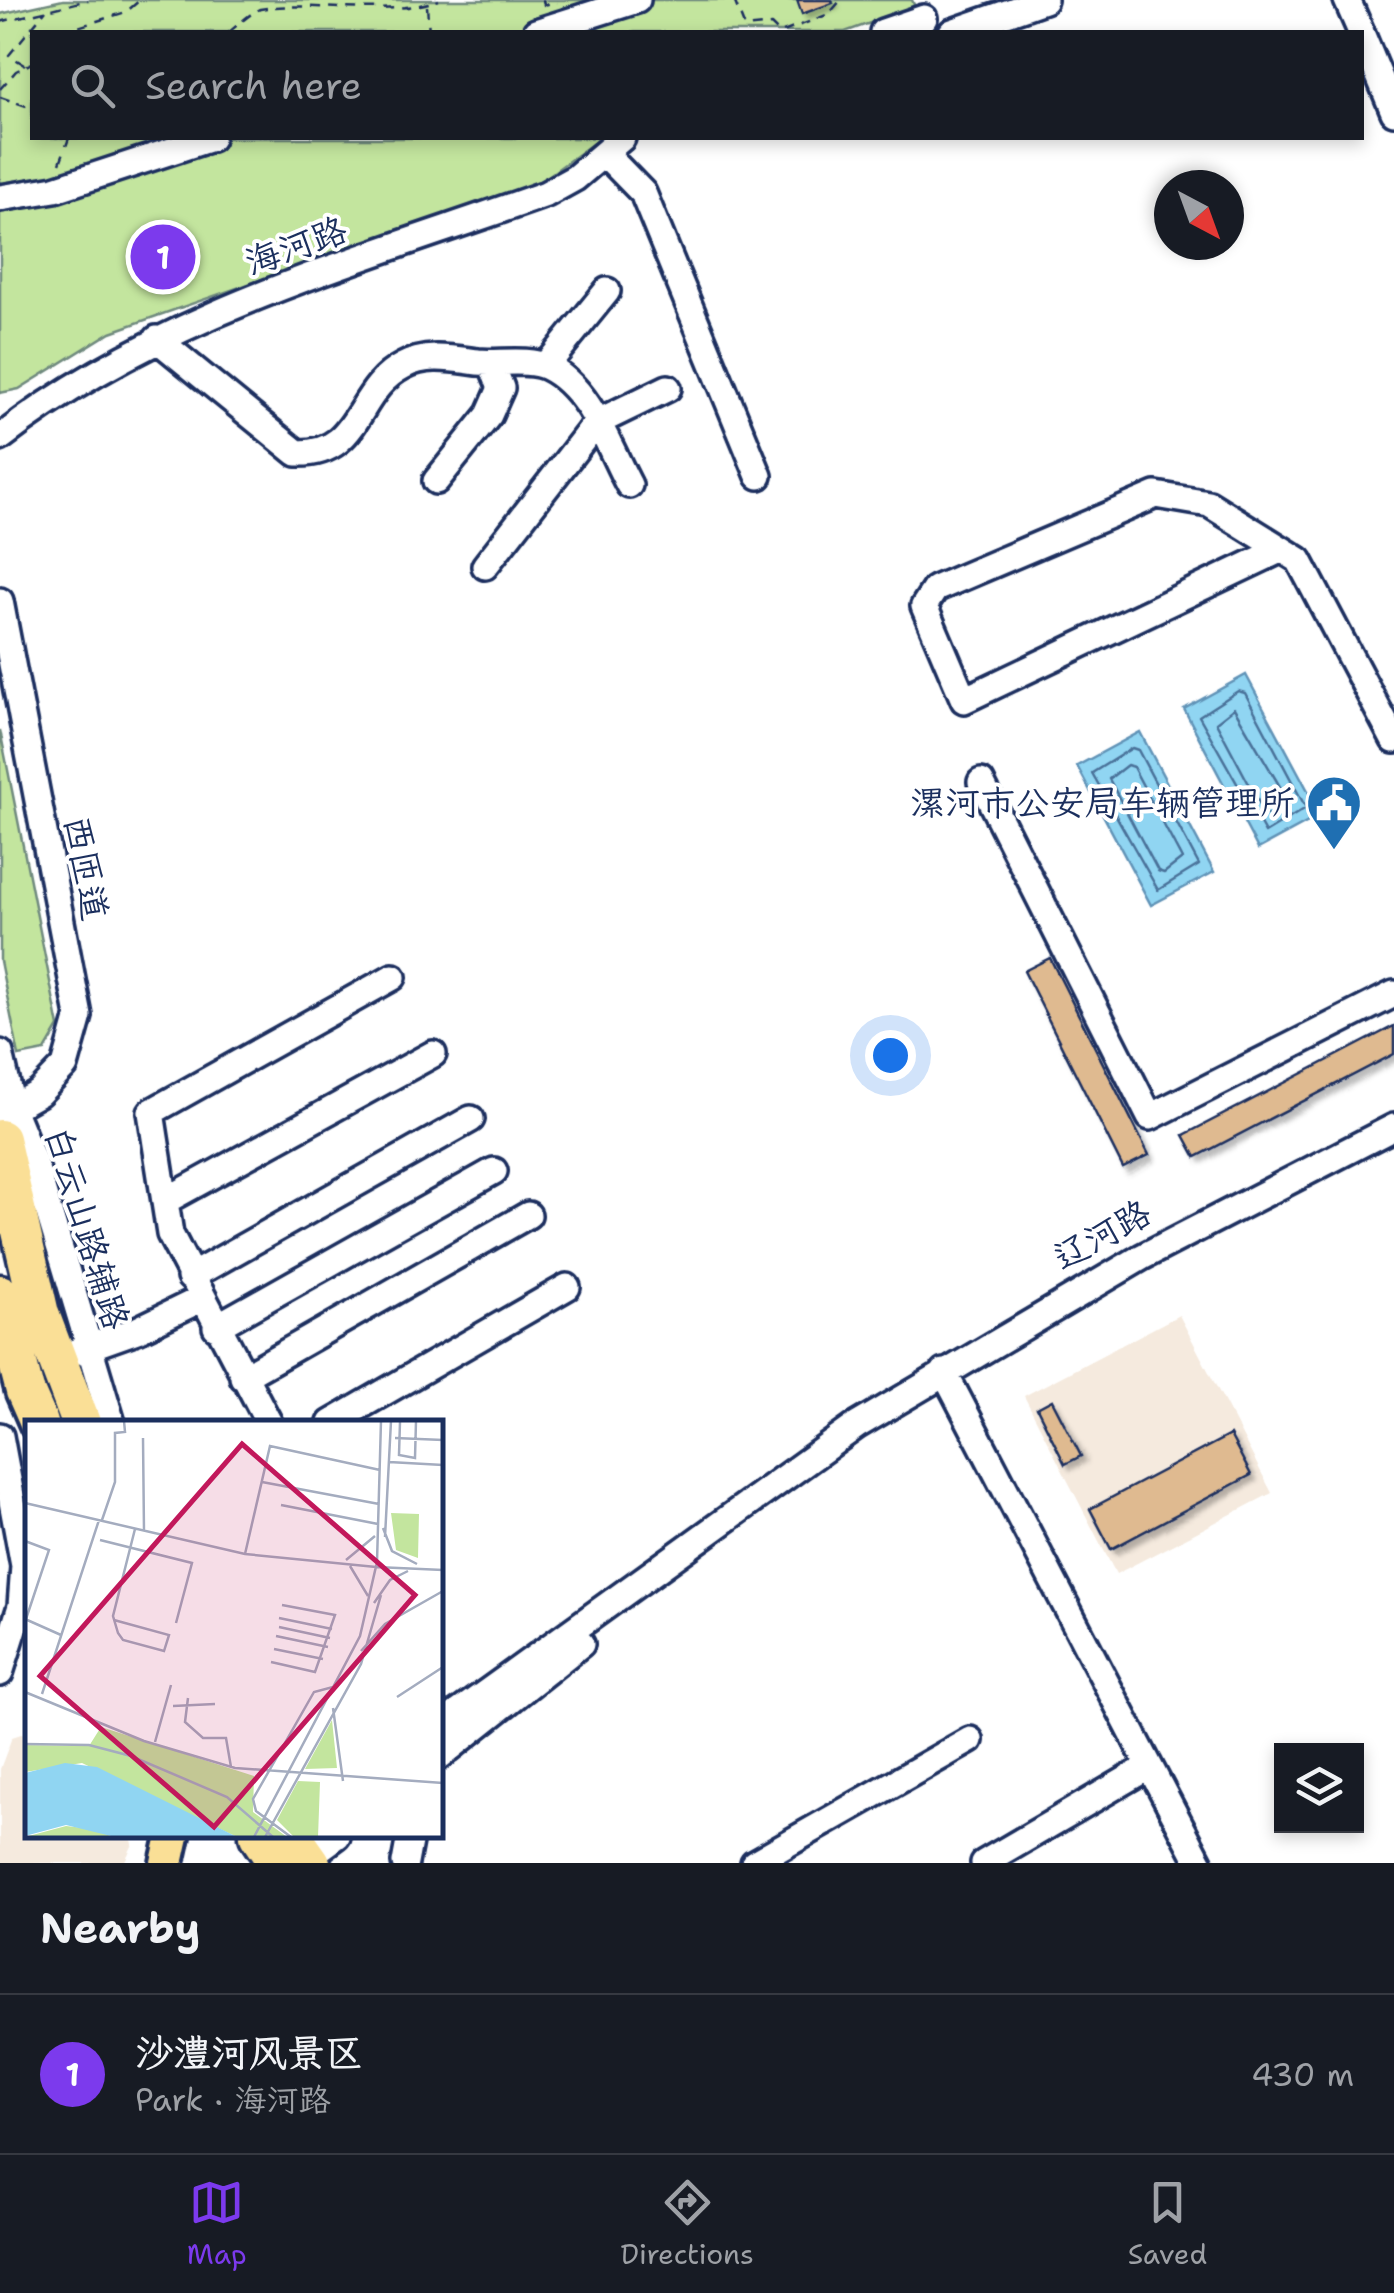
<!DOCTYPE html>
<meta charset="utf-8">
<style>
:root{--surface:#171b24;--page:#20242c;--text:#f1f3f6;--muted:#9ea1a6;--line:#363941;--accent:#7c3aed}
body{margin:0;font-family:"Shantell Sans","LXGW WenKai TC",sans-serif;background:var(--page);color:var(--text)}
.controls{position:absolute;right:30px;bottom:30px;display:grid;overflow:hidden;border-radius:0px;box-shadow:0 5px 15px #0003}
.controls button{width:90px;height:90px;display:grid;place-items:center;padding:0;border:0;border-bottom:2px solid var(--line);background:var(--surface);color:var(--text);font:50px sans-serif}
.compass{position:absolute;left:1154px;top:170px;width:90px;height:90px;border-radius:50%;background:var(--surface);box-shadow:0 5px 15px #0003;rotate:139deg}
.you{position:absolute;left:890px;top:1055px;width:35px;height:35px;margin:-25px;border:8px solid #fff;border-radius:50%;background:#1a73e8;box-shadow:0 0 0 15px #1a73e833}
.badge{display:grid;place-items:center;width:65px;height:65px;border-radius:50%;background:var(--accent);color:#fff;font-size:32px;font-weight:700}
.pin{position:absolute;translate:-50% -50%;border:5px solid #fff;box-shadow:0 2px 10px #0006}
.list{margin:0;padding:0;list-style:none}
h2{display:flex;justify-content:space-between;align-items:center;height:130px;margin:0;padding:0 40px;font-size:42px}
h2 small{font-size:32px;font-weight:400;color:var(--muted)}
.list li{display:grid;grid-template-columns:65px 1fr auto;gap:30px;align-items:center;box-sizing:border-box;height:160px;padding:0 40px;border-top:2px solid var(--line)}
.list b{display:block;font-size:38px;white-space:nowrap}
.list p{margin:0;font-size:32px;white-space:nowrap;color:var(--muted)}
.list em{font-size:32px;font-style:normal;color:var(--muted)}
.icon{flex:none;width:55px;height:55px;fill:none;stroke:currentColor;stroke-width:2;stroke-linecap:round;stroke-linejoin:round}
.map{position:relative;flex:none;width:1394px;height:1863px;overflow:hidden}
.search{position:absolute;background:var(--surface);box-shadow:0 5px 15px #0003;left:30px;right:30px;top:30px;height:110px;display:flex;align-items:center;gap:25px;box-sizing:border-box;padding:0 35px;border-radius:0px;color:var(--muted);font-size:38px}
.sheet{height:290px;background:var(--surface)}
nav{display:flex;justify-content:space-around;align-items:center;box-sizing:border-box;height:140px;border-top:2px solid var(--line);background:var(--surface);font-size:28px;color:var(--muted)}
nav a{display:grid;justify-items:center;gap:5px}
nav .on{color:var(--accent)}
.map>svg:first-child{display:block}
</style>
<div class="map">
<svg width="1394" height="1863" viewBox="0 0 1394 1863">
<defs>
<filter id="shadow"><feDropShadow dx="5" dy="5" stdDeviation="2.5" flood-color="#0004"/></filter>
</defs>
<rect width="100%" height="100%" fill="#fff"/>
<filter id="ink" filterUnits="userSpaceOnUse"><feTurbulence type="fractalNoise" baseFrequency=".01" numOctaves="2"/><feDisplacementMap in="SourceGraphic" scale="20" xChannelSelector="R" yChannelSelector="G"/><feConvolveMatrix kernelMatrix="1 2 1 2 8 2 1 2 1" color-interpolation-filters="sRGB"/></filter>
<g filter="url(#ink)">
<path fill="#f5eade" d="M 1179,1315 L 1272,1493 L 1116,1574 L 1024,1396 Z
M 27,1732 L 28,1836 L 131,1836 L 133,1844 L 124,1863 L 0,1863 L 0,1769 L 12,1737 Z"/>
<path fill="#c3e59e" stroke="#6f8a7e" stroke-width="2.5" d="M 63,0 L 912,0 L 915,7 L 845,32 L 32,32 L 32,138 L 600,138 L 540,182 L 111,332 L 19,389 L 0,393 L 0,14 Z
M 0,730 L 59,1027 L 45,1051 L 19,1056 L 0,961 Z"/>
<path fill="#90d5f2" stroke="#6193b7" stroke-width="2.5" d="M 1246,675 L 1321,815 L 1258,849 L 1184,709 Z
M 1140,732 L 1214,872 L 1151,905 L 1077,766 Z"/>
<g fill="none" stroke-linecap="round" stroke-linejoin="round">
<path stroke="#4a7199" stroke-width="2.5" d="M 1238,691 L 1245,693 L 1306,808 L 1265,833 L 1199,716 Z
M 1234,708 L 1289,802 L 1271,816 L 1265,814 L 1216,722 Z
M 1132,748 L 1138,750 L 1199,865 L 1158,890 L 1092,773 Z
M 1127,765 L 1133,767 L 1182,859 L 1164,873 L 1158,871 L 1109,779 Z"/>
</g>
<path fill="#dfba90" stroke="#1b2f5e" stroke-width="2.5" filter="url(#shadow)" d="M 797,0 L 832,0 L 833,3 L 802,14 Z
M 1050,958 L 1149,1155 L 1123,1168 L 1024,971 Z
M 1394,1026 L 1394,1054 L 1196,1157 L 1184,1135 Z
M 1052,1400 L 1081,1456 L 1065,1464 L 1037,1408 Z
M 1230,1435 L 1251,1475 L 1111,1549 L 1090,1509 Z"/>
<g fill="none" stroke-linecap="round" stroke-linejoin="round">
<g stroke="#1b2f5e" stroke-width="32">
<path id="minor" d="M 1347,0 L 1361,32
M 536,32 L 637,0
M 883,32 L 924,18
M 952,32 L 1044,0
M 1362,35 L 1394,112
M 605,154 L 643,193 L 759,476
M 0,198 L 55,189 L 211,138
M 157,339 L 297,453 C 362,455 354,391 403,366 C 426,353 454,359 478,362 C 498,364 529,358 547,367 C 590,388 608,446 629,485
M 546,366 L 607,291
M 0,438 C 159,314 358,261 546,194 L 575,178 L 622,138
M 436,481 L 489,415 L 501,388 L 491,363
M 1280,550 L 964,700 L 924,606 L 935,589 L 1156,495 L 1209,504 L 1299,560 L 1394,740
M 485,566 L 596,423 L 668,388
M 0,601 L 79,1016 L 65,1066 L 39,1093 L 0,1115
M 981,782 L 1150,1117 L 1394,994
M 0,1053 L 13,1111 L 34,1162 L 112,1423
M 165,1201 L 433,1054
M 190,1277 L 471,1119
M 216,1327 L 494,1171
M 75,1352 L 137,1330 L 201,1299
M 944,1372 L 1200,1863
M 243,1377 L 528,1215
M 269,1423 L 170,1234 L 151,1112 L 393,977
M 331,1423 L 567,1287
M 0,1436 L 24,1566 L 21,1606 L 0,1673
M 440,1726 L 856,1426 L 1142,1257 L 1394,1127
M 440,1756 L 581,1644
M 307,1858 L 337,1836
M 405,1863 L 410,1836
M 754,1863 L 970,1740
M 984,1863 L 1148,1767"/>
</g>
<g stroke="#1b2f5e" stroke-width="40">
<path id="major" d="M 167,1863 L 173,1836"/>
</g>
<g stroke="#1b2f5e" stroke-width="45">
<path id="highway" d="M 0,1139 L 40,1314 L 81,1423
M 0,1294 L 25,1391 L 39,1423
M 259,1836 L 277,1863
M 292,1836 L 311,1863"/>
</g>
<path stroke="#1b2f5e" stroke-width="2.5" stroke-dasharray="10 8" stroke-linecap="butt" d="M 543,0 L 544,5 L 557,2
M 734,0 L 745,28 L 771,25 L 778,32
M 427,6 L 429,32
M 0,22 L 88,0
M 62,32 L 126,12 L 140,0
M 229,32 C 238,25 249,14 260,9 C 307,0 384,19 439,0
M 783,32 L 829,14 L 841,0
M 25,65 L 9,55 L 46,10
M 0,89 L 16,71 L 32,63
M 0,97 L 32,108
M 60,163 L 69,138"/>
<use href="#minor" stroke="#fff" stroke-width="25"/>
<use href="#major" stroke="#fadf96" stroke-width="32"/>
<use href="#highway" stroke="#fadf96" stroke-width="38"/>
</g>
</g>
<defs>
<g id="civic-pin" transform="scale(2.875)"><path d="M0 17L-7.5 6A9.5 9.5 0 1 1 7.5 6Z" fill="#1f6fb2" stroke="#fff"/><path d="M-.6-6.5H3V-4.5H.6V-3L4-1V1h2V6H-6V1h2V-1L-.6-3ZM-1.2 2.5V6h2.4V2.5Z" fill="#fff"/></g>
</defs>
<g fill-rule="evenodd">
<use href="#civic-pin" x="1334" y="803"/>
</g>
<g text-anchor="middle" stroke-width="8" stroke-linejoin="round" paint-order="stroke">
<g font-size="35" fill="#1b2f5e" stroke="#fff">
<text transform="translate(296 246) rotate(-20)" y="12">海河路</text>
<text transform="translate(86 868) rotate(79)" y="12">西匝道</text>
<text transform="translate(87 1228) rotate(73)" y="12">白云山路辅路</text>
<text transform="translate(1102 1235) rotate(-29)" y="12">辽河路</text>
</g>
<g font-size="35" fill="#1b2f5e" stroke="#fff" text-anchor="end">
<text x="1295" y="815">漯河市公安局车辆管理所</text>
</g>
</g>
<g transform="translate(25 1420)">
<rect width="418" height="418" fill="#fff"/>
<path d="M 366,93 L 394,94 L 393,138 L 371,130 ZM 307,300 L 312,348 L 280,349 ZM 76,307 L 229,356 L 228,392 L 262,417 L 212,417 L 57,343 L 0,352 L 0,325 L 64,326 ZM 273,361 L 295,362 L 293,417 L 269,417 L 252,400 ZM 41,406 L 68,409 L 88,417 L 0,417 Z" fill="#c3e59e"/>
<path d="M 40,343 L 72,347 L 212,417 L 90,417 L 41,405 L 0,416 L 0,353 Z" fill="#90d5f2"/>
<path fill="none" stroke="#a4acbf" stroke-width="2.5" d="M 375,2 L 374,35 L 390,38 L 391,1M 118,18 L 119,111M 370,18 L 418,20M 364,42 L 418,45M 237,62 L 354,84M 0,83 L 220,134 L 351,147M 256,85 L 353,104M 77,100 L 90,62 L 90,13 L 100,12 L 99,1M 358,108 L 367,131 L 392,144M 360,117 L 366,1M 75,120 L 167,143 L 151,203M 0,121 L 24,130 L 1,199M 220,134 L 245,26 L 355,50M 321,140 L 350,116M 325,146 L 343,176M 351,147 L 418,150M 349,183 L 365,160 L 383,151M 254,198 L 307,209M 0,199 L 36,215M 89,200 L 144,215 L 139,231 L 98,220 L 93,213 L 88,196 L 110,109M 254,207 L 305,218M 251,216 L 303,227M 249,229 L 298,239M 336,231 L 360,204 L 418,171M 246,242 L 290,252 L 310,195 L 257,185M 0,272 L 119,321 L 210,348 L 418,363M 17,274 L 74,100M 372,277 L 418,247M 163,278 L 160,302 L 178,318 L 201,318 L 206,347M 148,286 L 190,284M 308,288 L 318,361M 130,322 L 146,265M 0,324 L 64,325 L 106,336 L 202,377 L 248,417M 229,417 L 335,216 L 352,142 L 356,1M 240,417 L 336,244 L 356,175M 266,417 L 231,391 L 228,379 L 289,272 L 308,267"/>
<path fill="#c2185b" fill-opacity="0.15" stroke="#c2185b" stroke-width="5" d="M 217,24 L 390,175 L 189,407 L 15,256 Z"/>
<rect width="418" height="418" fill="none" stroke="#1b2f5e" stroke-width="5"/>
</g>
</svg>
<div class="controls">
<button><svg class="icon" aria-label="layers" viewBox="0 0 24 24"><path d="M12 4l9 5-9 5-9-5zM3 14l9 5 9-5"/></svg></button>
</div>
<svg class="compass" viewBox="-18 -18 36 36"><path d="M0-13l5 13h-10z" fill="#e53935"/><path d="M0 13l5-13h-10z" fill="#9ea1a6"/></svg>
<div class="you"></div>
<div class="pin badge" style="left:163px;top:257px">1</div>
<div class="search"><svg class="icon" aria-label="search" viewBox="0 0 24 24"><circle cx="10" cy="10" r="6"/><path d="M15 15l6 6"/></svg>Search here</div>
</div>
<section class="sheet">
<h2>Nearby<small></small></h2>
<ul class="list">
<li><span class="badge">1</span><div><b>沙澧河风景区</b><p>Park · 海河路</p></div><em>430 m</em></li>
</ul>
</section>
<nav>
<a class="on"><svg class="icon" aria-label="map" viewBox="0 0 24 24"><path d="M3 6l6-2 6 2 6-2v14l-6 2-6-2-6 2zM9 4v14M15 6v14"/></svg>Map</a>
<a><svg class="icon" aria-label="directions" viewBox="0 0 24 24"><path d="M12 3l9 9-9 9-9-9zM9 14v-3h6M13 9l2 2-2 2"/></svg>Directions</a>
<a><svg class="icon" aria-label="saved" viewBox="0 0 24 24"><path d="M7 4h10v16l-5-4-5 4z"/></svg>Saved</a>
</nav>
